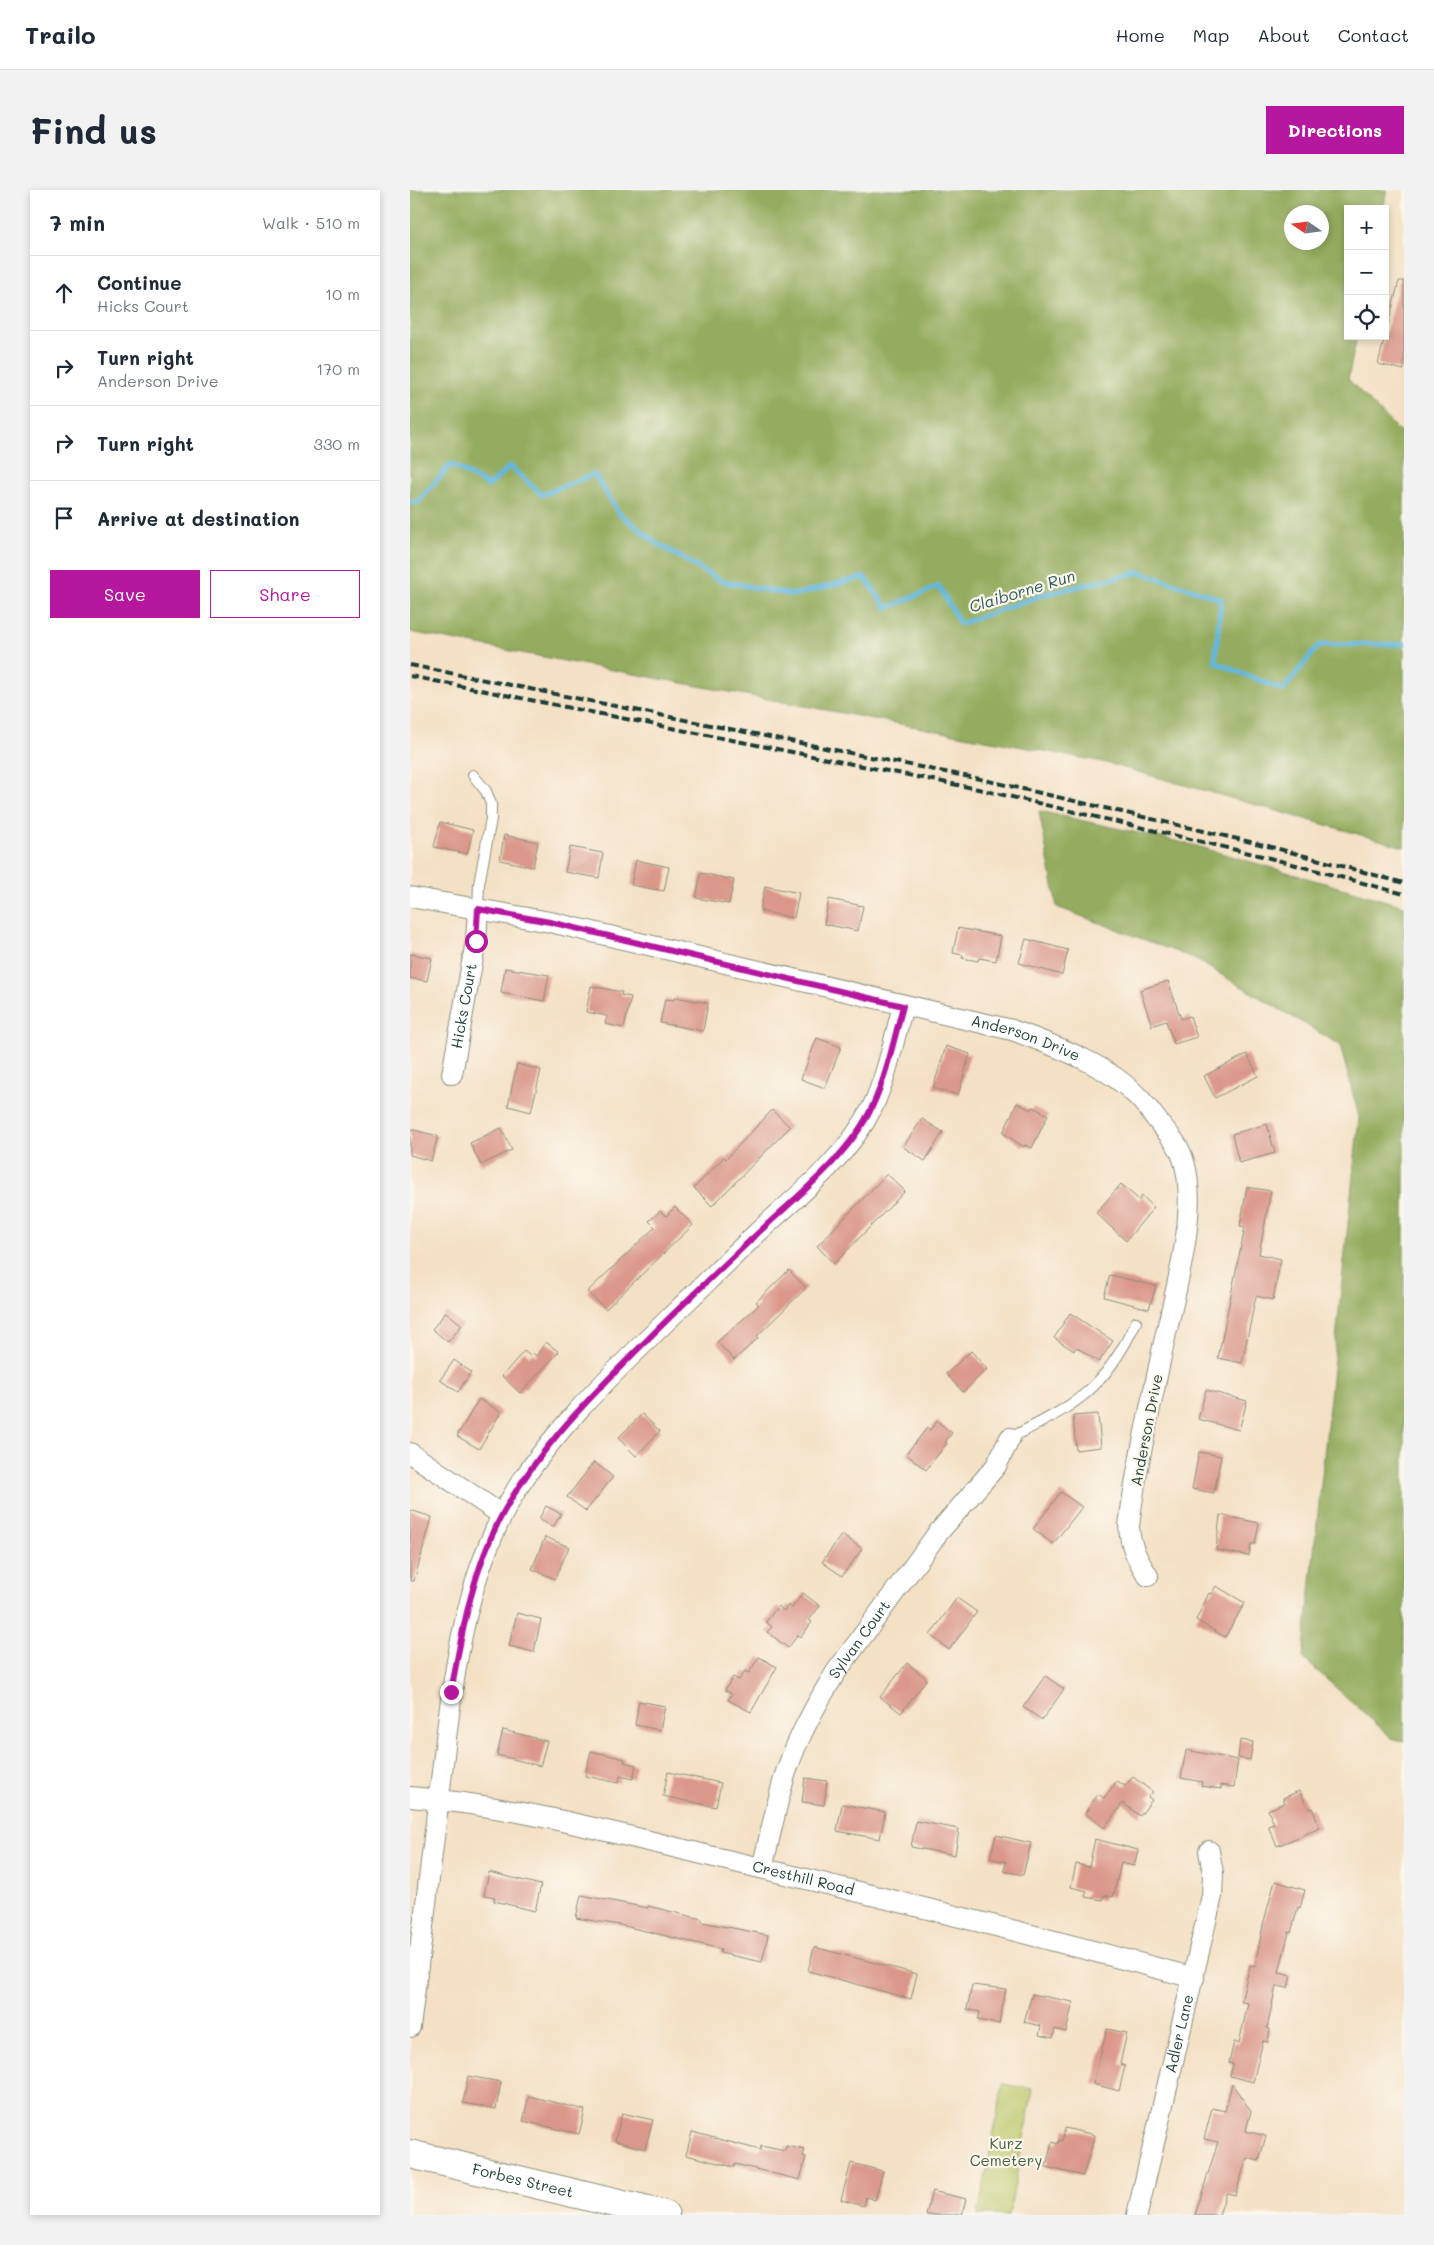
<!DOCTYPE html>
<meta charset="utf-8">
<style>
:root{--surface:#fff;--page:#f2f2f3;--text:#1f2937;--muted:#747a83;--line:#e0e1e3;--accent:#b5179e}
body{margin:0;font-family:Mali,sans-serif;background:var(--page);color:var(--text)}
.controls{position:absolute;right:15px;top:15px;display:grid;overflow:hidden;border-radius:0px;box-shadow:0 2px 8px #0003}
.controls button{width:45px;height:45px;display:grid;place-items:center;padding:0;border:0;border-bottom:1px solid var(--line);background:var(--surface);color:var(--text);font:25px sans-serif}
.compass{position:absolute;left:874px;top:15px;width:45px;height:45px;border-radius:50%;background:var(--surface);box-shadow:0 2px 8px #0003;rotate:283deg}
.stop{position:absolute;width:15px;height:15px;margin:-11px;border:4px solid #b5179e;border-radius:50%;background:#fff}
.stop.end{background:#b5179e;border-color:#fff;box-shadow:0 1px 5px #0008}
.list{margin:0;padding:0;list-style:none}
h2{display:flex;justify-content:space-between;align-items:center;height:65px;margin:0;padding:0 20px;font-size:21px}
h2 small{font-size:16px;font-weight:400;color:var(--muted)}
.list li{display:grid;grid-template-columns:32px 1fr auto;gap:15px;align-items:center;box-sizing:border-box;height:75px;padding:0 20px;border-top:1px solid var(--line)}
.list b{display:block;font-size:19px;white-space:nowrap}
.list p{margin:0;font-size:16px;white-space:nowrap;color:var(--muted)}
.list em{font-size:16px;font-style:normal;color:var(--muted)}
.actions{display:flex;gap:10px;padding:15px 20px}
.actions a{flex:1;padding:11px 0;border:1px solid var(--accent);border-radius:0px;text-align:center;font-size:18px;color:var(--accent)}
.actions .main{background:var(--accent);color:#fff}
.icon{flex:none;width:28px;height:28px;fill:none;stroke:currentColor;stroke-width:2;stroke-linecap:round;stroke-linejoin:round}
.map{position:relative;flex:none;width:994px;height:2025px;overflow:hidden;border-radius:0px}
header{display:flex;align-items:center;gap:30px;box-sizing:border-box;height:70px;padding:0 25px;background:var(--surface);border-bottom:1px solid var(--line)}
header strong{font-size:24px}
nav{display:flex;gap:28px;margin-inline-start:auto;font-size:18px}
.intro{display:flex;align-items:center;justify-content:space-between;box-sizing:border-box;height:120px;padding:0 30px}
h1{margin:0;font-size:35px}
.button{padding:12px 22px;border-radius:0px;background:var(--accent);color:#fff;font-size:18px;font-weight:700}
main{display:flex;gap:30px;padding:0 30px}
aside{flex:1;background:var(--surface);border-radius:0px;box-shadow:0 2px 8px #0003}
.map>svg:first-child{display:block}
</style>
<header>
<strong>Trailo</strong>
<nav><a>Home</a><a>Map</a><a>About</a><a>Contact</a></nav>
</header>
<div class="intro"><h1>Find us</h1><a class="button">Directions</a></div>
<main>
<aside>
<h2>7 min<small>Walk · 510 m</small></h2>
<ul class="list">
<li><svg class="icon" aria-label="ahead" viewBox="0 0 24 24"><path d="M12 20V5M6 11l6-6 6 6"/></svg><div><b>Continue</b><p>Hicks Court</p></div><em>10 m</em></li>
<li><svg class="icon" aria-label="right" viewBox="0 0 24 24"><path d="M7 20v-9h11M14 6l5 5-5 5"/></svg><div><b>Turn right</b><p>Anderson Drive</p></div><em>170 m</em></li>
<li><svg class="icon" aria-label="right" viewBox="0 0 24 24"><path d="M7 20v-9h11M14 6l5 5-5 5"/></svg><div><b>Turn right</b></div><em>330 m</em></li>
<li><svg class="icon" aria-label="arrive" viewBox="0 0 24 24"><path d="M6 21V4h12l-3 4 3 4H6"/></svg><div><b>Arrive at destination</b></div></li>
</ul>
<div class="actions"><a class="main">Save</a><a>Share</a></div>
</aside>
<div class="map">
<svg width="994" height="2025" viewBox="0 0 994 2025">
<rect width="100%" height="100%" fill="#fbf7ec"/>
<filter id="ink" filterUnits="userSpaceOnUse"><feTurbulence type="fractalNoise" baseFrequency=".02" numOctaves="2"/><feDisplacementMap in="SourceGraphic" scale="10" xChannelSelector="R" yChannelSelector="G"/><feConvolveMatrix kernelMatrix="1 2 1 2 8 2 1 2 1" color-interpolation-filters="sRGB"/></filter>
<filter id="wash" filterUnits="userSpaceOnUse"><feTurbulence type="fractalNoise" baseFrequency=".0096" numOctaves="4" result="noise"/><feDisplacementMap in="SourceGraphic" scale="20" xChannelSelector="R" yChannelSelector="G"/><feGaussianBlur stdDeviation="1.12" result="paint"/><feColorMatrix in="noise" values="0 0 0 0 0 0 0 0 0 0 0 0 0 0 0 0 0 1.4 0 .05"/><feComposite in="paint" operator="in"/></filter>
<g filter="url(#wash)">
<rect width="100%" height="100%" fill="#f4e0c5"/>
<path fill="#bbc86a" stroke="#6d824f" d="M 593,1894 L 623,1899 L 599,2025 L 568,2025 Z"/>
<path fill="#94ac5e" stroke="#5a7449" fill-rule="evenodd" d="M 0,0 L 977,0 L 973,19 L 938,19 L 938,146 L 947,146 L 938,189 L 988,240 L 994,243 L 994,657 L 693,572 L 0,442 ZM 882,22 L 912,22 L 912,52 L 882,52 Z
M 629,621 L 783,655 L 994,716 L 994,1552 L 984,1550 L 893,1468 L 949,927 L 930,855 L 783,768 L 647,717 Z"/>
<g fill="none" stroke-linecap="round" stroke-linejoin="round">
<path stroke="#60b7dd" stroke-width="5" d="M 0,312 L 7,313 L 41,274 L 79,296 L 100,276 L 132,305 L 184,284 L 209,323 L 248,354 L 311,391 L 383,405 L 454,387 L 477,418 L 529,396 L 550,434 L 632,405 L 730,382 L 811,409 L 805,472 L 873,500 L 909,455 L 994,454"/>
</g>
<g id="blocks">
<path fill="#da978a" d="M 989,91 L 994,91 L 994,180 L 968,174 Z
M 30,632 L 63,640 L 57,664 L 24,657 Z
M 94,645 L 128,652 L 123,677 L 90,670 Z
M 160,657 L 193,663 L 189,688 L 155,682 Z
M 226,670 L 259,677 L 254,701 L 221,695 Z
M 291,683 L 324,690 L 319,714 L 286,708 Z
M 355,696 L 389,703 L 384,728 L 350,721 Z
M 419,709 L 453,716 L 448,741 L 414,734 Z
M 548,738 L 591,746 L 586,771 L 569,768 L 568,771 L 552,768 L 553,765 L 543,763 Z
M 616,749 L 658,760 L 652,785 L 609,773 Z
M 0,764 L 22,768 L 17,791 L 0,788 Z
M 95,778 L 139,785 L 134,811 L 91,803 Z
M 758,791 L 771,829 L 780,826 L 787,847 L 764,854 L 756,831 L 742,836 L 730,800 Z
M 181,796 L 212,802 L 211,805 L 221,807 L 214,838 L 195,834 L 197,826 L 176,822 Z
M 265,807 L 298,813 L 293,841 L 250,833 L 255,809 L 264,810 Z
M 407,848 L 431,857 L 415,898 L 391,889 Z
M 536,856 L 560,864 L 548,905 L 523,898 Z
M 837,864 L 848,886 L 805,908 L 794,886 Z
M 107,874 L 131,880 L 121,922 L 98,916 Z
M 607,913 L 621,920 L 623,917 L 638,925 L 622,958 L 615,955 L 614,957 L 593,943 Z
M 362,920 L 380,937 L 302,1016 L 284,998 L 314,967 L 316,969 Z
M 512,929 L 533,942 L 515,971 L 493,957 Z
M 857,934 L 865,963 L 829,973 L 822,944 Z
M 91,938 L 102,960 L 71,975 L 60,953 Z
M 0,939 L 28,946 L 21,971 L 0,965 Z
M 477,984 L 495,1001 L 424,1074 L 407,1056 Z
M 711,994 L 729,1010 L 732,1006 L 744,1017 L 716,1051 L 686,1023 Z
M 837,997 L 861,1001 L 849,1064 L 871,1069 L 863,1110 L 846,1106 L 832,1173 L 808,1168 L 835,1037 L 830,1036 Z
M 265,1017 L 283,1035 L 196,1119 L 177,1102 L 245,1037 L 239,1031 L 250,1021 L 256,1026 Z
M 379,1080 L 396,1098 L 347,1146 L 348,1148 L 324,1170 L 307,1152 L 349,1115 L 346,1112 Z
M 700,1085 L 746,1096 L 739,1119 L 694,1107 Z
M 36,1122 L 52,1135 L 38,1152 L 22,1139 Z
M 660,1123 L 703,1151 L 689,1172 L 666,1157 L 664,1161 L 644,1148 Z
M 136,1152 L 149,1162 L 110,1203 L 92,1186 L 114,1161 L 120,1166 L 123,1163 L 126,1166 Z
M 561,1161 L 577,1179 L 553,1202 L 536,1184 Z
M 44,1170 L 61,1182 L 48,1202 L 30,1190 Z
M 796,1200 L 837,1211 L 829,1240 L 788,1229 Z
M 69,1209 L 91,1222 L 69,1259 L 47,1246 Z
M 232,1224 L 250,1241 L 226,1266 L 208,1248 Z
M 688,1224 L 691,1257 L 666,1260 L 663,1226 Z
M 527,1231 L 542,1243 L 535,1252 L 537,1253 L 516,1280 L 496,1264 L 517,1238 L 520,1240 Z
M 789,1262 L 811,1266 L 804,1303 L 782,1299 Z
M 184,1272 L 203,1287 L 176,1321 L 157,1307 Z
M 651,1302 L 672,1317 L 643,1354 L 623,1339 Z
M 136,1316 L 151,1324 L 143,1337 L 129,1329 Z
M 0,1320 L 22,1327 L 4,1391 L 0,1391 Z
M 810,1325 L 849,1333 L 845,1354 L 841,1354 L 839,1366 L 806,1360 Z
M 432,1344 L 452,1359 L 432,1386 L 412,1372 Z
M 135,1347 L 159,1357 L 145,1389 L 122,1379 Z
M 806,1396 L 835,1413 L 815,1447 L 786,1430 L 799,1403 L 801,1404 Z
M 393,1403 L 410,1416 L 399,1430 L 402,1432 L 391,1447 L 388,1445 L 378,1458 L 357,1442 L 362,1437 L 356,1432 L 368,1416 L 374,1421 L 378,1415 L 382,1418 Z
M 547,1408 L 567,1422 L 539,1460 L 520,1445 Z
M 107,1423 L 131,1429 L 124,1462 L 99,1456 Z
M 349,1467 L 367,1477 L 341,1522 L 318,1510 L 322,1504 L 315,1500 L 323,1487 L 329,1490 L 335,1481 L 339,1483 Z
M 497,1473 L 517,1489 L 491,1523 L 470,1507 Z
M 635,1486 L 654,1499 L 632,1530 L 613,1517 Z
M 229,1511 L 255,1516 L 250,1540 L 225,1535 Z
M 93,1540 L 137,1551 L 130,1576 L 87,1565 Z
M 830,1550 L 843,1552 L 840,1570 L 828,1568 Z
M 776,1560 L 828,1570 L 824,1597 L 811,1595 L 811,1599 L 791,1596 L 792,1592 L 771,1588 Z
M 181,1561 L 215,1569 L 214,1572 L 226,1575 L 223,1589 L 210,1586 L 209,1593 L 175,1586 Z
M 258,1582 L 311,1593 L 306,1617 L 253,1606 Z
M 723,1587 L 743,1602 L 738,1607 L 742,1610 L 730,1626 L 713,1613 L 694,1638 L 675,1623 L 688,1604 L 694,1608 L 707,1591 L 715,1596 Z
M 395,1588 L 417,1591 L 414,1615 L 392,1612 Z
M 889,1601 L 899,1619 L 902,1618 L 910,1638 L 867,1656 L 858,1636 L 864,1634 L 858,1620 L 875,1613 L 873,1608 Z
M 432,1614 L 475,1622 L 470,1649 L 427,1641 Z
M 506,1631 L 549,1639 L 545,1665 L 501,1657 Z
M 586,1645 L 621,1653 L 613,1685 L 594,1681 L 596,1672 L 580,1668 Z
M 685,1649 L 728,1660 L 724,1676 L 711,1673 L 703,1707 L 694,1705 L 693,1710 L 675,1707 L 677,1701 L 661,1697 L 666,1674 L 679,1677 Z
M 79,1682 L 131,1695 L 125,1721 L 84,1711 L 85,1707 L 74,1705 Z
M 865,1691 L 895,1700 L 890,1718 L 888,1717 L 881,1743 L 879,1742 L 869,1782 L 881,1785 L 878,1798 L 866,1796 L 857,1838 L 860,1839 L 858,1852 L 853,1851 L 843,1892 L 820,1886 L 823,1874 L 819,1873 L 824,1852 L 829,1853 L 838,1813 L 831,1812 L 840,1775 L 845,1776 L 853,1735 Z
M 171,1705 L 238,1718 L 238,1716 L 292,1729 L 292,1732 L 358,1745 L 352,1772 L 310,1763 L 311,1759 L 210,1735 L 166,1728 Z
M 404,1757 L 507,1784 L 501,1809 L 398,1781 Z
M 562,1795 L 596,1799 L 589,1834 L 568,1830 L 570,1822 L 557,1819 Z
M 622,1804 L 663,1812 L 656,1842 L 645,1839 L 643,1848 L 629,1845 L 631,1836 L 614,1832 Z
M 697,1839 L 717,1843 L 710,1874 L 715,1876 L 709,1901 L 683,1894 Z
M 58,1886 L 91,1892 L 86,1919 L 53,1913 Z
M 822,1894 L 841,1921 L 836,1941 L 856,1946 L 849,1971 L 837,1968 L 825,2005 L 816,2003 L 809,2025 L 785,2025 L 808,1952 L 794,1949 L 802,1918 L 815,1921 Z
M 119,1906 L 175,1920 L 169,1944 L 113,1931 Z
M 212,1923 L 243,1930 L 235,1959 L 205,1951 Z
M 655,1938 L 685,1945 L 673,1986 L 636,1977 L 642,1952 L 648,1954 L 649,1950 L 652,1951 Z
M 282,1942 L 350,1960 L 351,1956 L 375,1961 L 376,1956 L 395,1960 L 393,1966 L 396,1967 L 390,1990 L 325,1974 L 324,1977 L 276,1965 Z
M 441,1973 L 473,1981 L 465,2010 L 456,2007 L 454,2016 L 431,2010 Z
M 522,2001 L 556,2009 L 552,2025 L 516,2025 Z"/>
</g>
</g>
<g filter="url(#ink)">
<use href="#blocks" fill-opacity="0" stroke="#8a8e7c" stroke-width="1"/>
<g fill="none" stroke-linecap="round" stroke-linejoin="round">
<g stroke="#8a8e7c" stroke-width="12">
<path id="lane" d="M 63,585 L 76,601 L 81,614 L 81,629 L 69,694 L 68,719
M 600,1248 C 665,1215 694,1201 726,1132"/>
</g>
<g stroke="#8a8e7c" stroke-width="22">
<g id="street">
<path id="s1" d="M 0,707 L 140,732 L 602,840 C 644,856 696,873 728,907 C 735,914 741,922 747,930 C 754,939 762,947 768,957 C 795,1006 764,1104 753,1157 C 741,1216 726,1276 719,1336 C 720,1356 727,1369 738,1386"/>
<path id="s2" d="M 42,884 L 66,751 L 68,719"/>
<path d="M 0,1263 L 92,1325"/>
<path id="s3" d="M 0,1607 C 109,1616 215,1646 321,1671 C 476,1708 630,1746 784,1788"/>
<path id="s4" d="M 352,1678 C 360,1647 366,1616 375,1585 C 387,1548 406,1514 426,1482 L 528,1343 L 586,1276 L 600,1248"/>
<path d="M 0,1837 C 10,1760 20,1684 29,1607 C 42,1501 50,1387 110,1294 C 145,1241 190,1196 235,1152 C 272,1116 309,1080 346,1044 C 387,1006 437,968 462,918 C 477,886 484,849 493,816"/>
<path id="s5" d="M 727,2025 L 802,1706 L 803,1683 L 799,1661"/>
</g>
</g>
<g stroke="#8a8e7c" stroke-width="30">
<g id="secondary">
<path id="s6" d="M 0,1964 L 255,2025"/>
</g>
</g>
<use href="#lane" stroke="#fff" stroke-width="10"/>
<use href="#street" stroke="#fff" stroke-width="20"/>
<use href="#secondary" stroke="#fff" stroke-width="28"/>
<path stroke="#1f3d34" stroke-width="4" stroke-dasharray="8 4" stroke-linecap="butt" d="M 0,475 L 570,589 L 858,656 L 994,693
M 0,486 L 568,599 L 856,667 L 994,704"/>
</g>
</g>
<g fill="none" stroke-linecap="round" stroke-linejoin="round" filter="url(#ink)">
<path stroke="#b5179e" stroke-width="6" d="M 41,1502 C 52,1441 63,1378 93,1323 C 130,1256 185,1202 239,1148 C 274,1113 310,1079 346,1045 C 385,1008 439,966 462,917 C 477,885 484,849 493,816 L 140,732 L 68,719 L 66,751"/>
</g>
<g text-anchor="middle" stroke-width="4.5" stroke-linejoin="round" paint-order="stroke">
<g font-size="15" fill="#1f3d34" stroke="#fbf7ec">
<text dy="5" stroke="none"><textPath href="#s2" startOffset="69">Hicks Court</textPath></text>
<text dy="5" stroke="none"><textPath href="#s1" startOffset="632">Anderson Drive</textPath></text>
<text transform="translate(737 1240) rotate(-79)" y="5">Anderson Drive</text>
<text dy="5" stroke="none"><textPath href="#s4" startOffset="251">Sylvan Court</textPath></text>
<text dy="5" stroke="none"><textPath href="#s3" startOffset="402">Cresthill Road</textPath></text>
<text dy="5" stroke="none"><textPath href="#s5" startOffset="186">Adler Lane</textPath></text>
<text dy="5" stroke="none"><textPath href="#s6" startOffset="116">Forbes Street</textPath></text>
</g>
<g font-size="15" fill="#466042" stroke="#fbf7ec">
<text x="596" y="1959">Kurz<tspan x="596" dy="17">Cemetery</tspan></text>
</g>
<g font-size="16" font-style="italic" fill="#2f5c5e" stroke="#fbf7ec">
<text transform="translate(612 401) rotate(-17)" y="6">Claiborne Run</text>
</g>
</g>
</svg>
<div class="controls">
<button>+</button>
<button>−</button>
<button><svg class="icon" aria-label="locate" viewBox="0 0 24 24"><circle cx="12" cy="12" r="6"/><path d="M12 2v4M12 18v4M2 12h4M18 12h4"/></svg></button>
</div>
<svg class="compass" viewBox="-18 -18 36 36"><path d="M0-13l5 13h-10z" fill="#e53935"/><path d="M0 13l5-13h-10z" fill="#747a83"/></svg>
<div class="stop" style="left:66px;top:751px"></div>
<div class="stop end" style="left:41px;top:1502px"></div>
</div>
</main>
